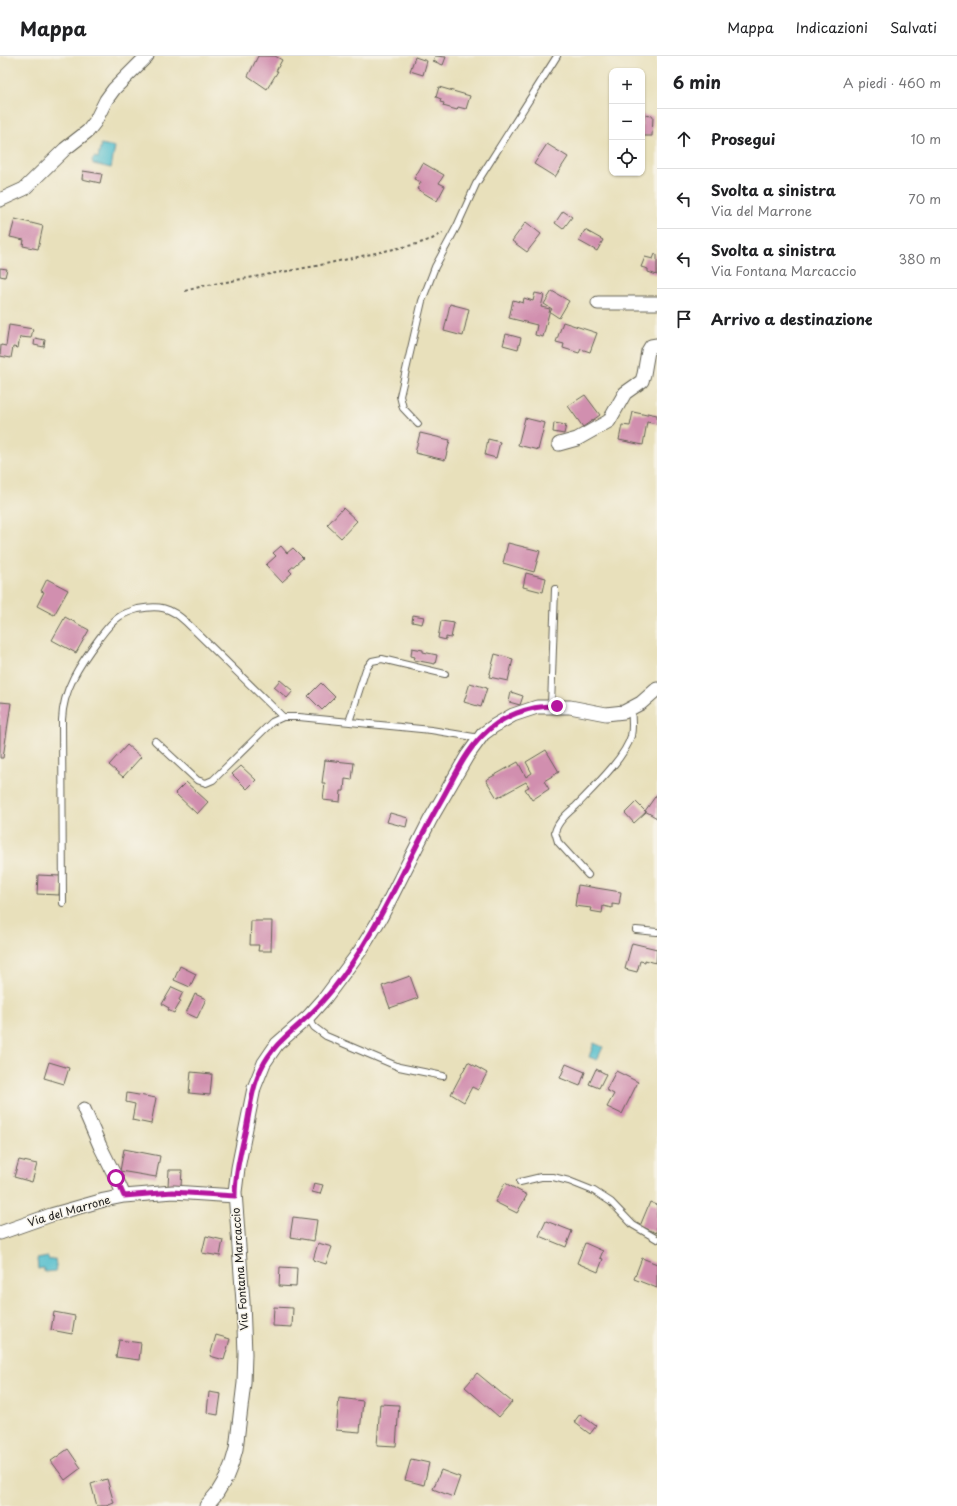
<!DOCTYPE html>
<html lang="it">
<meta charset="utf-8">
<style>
:root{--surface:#fff;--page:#f6f6f6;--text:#202124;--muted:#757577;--line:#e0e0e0}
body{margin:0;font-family:"Playpen Sans",sans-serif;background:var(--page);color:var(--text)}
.controls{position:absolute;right:12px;top:12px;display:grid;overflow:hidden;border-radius:8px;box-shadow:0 1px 3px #0004}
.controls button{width:36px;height:36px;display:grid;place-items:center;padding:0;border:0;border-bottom:1px solid var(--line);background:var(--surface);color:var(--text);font:20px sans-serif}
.stop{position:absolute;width:12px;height:12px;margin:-9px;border:3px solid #b5179e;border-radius:50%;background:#fff}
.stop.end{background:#b5179e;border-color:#fff;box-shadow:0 1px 4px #0008}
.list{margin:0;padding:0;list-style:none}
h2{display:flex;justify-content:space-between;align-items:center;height:52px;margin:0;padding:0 16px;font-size:17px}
h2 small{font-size:13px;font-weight:400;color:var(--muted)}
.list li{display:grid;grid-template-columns:26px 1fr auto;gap:12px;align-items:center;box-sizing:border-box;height:60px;padding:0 16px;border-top:1px solid var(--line)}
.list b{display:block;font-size:15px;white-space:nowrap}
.list p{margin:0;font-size:13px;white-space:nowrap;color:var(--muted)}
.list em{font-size:13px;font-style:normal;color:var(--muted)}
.icon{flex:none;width:22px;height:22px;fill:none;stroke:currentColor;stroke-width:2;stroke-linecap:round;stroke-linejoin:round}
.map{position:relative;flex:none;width:657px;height:1450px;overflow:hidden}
header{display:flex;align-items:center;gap:24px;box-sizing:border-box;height:56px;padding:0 20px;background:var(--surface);border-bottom:1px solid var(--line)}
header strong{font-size:19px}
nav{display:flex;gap:22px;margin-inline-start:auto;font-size:14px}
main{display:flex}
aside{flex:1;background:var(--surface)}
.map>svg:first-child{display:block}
</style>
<header>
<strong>Mappa</strong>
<nav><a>Mappa</a><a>Indicazioni</a><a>Salvati</a></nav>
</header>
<main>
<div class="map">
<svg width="657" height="1450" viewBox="0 0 657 1450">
<rect width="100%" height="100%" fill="#f7f3e8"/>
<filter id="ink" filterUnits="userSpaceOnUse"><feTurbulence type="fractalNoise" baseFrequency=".025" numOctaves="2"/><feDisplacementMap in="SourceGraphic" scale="8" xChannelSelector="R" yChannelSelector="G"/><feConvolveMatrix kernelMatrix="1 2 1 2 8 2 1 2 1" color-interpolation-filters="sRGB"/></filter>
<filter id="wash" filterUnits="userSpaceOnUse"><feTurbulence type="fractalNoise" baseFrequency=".012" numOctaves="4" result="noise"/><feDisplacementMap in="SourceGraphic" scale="16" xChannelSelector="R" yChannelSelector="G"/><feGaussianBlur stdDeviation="0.9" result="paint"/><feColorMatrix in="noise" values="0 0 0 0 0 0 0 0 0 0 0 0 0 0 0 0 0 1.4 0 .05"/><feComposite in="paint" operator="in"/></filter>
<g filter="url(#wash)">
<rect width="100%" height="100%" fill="#e8e0bb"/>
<path fill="#51bdcc" stroke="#366c74" d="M 101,88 L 115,91 L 111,112 L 93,108 L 92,104 L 94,101 L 98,102 Z
M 594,987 L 603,991 L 597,1004 L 589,1001 Z
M 48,1201 L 49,1204 L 55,1203 L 57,1215 L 44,1216 L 44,1212 L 38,1213 L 37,1203 Z"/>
<g id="blocks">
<path fill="#d18faf" d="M 258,0 L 275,0 L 282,4 L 276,15 L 278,15 L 267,33 L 248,20 Z
M 435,0 L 446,1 L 443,9 L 433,5 Z
M 415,1 L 427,5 L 423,19 L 410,15 Z
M 439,31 L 470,40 L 466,53 L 458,51 L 457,54 L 443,50 L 444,47 L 440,46 L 441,43 L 436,41 Z
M 642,59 L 653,60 L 652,80 L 642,80 Z
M 547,88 L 568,101 L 555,121 L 534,108 Z
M 423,107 L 444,119 L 439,127 L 445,130 L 437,145 L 417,133 L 421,126 L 414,123 Z
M 83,115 L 102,118 L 100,127 L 82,123 Z
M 563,155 L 572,161 L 563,173 L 555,167 Z
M 15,163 L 43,170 L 38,193 L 23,190 L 24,184 L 10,181 Z
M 526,166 L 541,178 L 527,196 L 512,185 Z
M 585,174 L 603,184 L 597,195 L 579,185 Z
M 655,198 L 657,199 L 657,219 L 648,216 L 648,213 L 641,211 L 645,201 L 653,203 Z
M 0,212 L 7,213 L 5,221 L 0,220 Z
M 552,235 L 569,245 L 559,262 L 550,256 L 552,253 L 544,248 Z
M 535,237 L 544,239 L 541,251 L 550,253 L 543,281 L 535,279 L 537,269 L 509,262 L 513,244 L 523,247 L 524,242 L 533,245 Z
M 450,248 L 469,253 L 463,280 L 444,275 Z
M 563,266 L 597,277 L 590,296 L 581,293 L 579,297 L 563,292 L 564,288 L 556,286 Z
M 9,269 L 33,273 L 31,282 L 20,281 L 18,292 L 13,291 L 11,302 L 0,300 L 1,289 L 6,290 Z
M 506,278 L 521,282 L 518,293 L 503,289 Z
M 35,282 L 45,284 L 44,291 L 34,289 Z
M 585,339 L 600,359 L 583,371 L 568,350 Z
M 633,356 L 647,359 L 647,357 L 657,359 L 657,368 L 647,366 L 643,389 L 619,384 L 622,369 L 630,370 Z
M 525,362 L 545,367 L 538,394 L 518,389 Z
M 554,367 L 566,369 L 564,378 L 553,376 Z
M 420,377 L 450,384 L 445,404 L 415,397 Z
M 488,383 L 500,386 L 496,402 L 485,399 Z
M 343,452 L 357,465 L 341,482 L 327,469 Z
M 508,487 L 540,495 L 534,516 L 503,507 Z
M 281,490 L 287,497 L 293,492 L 303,502 L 289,514 L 292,517 L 282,526 L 266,509 L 276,500 L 273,497 Z
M 526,517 L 546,522 L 543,536 L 523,531 Z
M 47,523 L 68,534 L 54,559 L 37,550 L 44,536 L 41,535 Z
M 413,559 L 424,561 L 422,568 L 412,566 Z
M 65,561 L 89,574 L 76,597 L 52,584 Z
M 441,565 L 454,567 L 451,582 L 446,581 L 446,584 L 438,582 Z
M 412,592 L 423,594 L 423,596 L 437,599 L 435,608 L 414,604 L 415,601 L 411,600 Z
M 495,598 L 513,603 L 508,625 L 489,621 Z
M 280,624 L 293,635 L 287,642 L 274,631 Z
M 321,627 L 335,641 L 322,654 L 308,640 Z
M 470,627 L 487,632 L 481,651 L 464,646 Z
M 511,636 L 523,640 L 520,649 L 509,646 Z
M 0,646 L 11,647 L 3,702 L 0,702 Z
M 127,689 L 141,701 L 123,721 L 109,709 Z
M 546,694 L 559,716 L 544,725 L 549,733 L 532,744 L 525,733 L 529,731 L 526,726 L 497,742 L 486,724 L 518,706 L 526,721 L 532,717 L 526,706 Z
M 325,704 L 354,707 L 352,724 L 345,723 L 344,735 L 341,735 L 340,746 L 323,744 L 325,727 L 322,727 Z
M 241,710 L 256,724 L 247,733 L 232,718 Z
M 186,726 L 208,746 L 197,758 L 175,737 Z
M 657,738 L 657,762 L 645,755 Z
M 636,746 L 646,756 L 634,767 L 625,757 Z
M 390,757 L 408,762 L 406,771 L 387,766 Z
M 38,819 L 60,820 L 59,839 L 37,838 Z
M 578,829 L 621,836 L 619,849 L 612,848 L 612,852 L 603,850 L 602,857 L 590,855 L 591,852 L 575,850 Z
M 251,865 L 272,865 L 271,895 L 258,895 L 259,889 L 250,889 Z
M 632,887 L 657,893 L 656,907 L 645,904 L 645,906 L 640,905 L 637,916 L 625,913 Z
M 180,910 L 196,918 L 190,931 L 174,924 Z
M 410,920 L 418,942 L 390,952 L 382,930 Z
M 172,931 L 183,936 L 179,944 L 181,945 L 174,957 L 168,954 L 169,952 L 162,948 Z
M 195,938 L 206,943 L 197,962 L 186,957 Z
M 49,1006 L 69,1012 L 64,1028 L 44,1022 Z
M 468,1006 L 487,1017 L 478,1034 L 472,1031 L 464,1046 L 451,1038 Z
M 566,1008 L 585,1016 L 580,1030 L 560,1022 Z
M 596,1013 L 606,1018 L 599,1032 L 589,1028 Z
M 616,1015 L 638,1026 L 622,1058 L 607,1051 L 614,1038 L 606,1034 Z
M 191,1016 L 212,1018 L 210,1039 L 189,1037 Z
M 127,1037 L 156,1042 L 151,1068 L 132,1064 L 135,1048 L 126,1046 Z
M 124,1093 L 160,1100 L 156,1121 L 120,1115 Z
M 19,1104 L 37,1108 L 32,1126 L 14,1121 Z
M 169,1114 L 182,1114 L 181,1130 L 168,1130 Z
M 314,1127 L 323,1129 L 320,1138 L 312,1136 Z
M 505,1127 L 527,1139 L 517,1157 L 495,1146 Z
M 650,1146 L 657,1149 L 657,1177 L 640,1170 Z
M 293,1161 L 317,1164 L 314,1185 L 290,1181 Z
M 546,1165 L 572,1175 L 566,1191 L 539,1180 Z
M 206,1180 L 223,1184 L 220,1200 L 202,1197 Z
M 318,1187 L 332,1191 L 326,1208 L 313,1204 Z
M 585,1187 L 603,1195 L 600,1202 L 603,1203 L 598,1216 L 577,1207 Z
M 642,1202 L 657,1208 L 657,1232 L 634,1223 Z
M 280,1211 L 297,1212 L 296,1231 L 279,1230 Z
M 274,1251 L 293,1252 L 292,1271 L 273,1270 Z
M 54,1256 L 75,1260 L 72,1278 L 51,1274 Z
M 216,1279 L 230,1283 L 224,1304 L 210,1300 Z
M 119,1284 L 141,1287 L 139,1304 L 116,1301 Z
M 477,1317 L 512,1346 L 499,1361 L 465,1331 Z
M 209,1336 L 221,1338 L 218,1359 L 207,1357 Z
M 339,1342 L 363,1345 L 360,1376 L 336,1374 Z
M 380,1348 L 399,1349 L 396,1390 L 377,1389 Z
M 580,1358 L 596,1370 L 590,1378 L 574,1366 Z
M 68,1393 L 81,1412 L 65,1424 L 51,1405 Z
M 411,1403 L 429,1407 L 424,1429 L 405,1424 Z
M 441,1414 L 460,1421 L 453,1441 L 433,1433 Z
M 107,1423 L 114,1447 L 106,1450 L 97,1450 L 91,1428 Z"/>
</g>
</g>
<g filter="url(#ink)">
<use href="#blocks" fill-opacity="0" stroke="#636154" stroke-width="1"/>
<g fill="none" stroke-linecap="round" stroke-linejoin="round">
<g stroke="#636154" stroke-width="8">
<path id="service" d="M 418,368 L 403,352 L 400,340 L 422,245 L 435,211 L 457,170 L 476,128 L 557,0
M 551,650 L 555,533
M 349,666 L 366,613 L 372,605 L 382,603 L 445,618
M 155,685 L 197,724 L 206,727 L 213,724 L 272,666 L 283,661 L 299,661 L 431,674 L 480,682
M 588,819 L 558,786 L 555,776 C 558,765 568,757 576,750 C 592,733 625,702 631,680 C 633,671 632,662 631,653
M 63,847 L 62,664 C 63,633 80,608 98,584 C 104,576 110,567 119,561 C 124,557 131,555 138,553 C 159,549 170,551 186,566 L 283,661
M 636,874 L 657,876
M 308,961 L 314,971 L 326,980 L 399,1011 L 443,1020
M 520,1126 L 541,1121 L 553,1121 L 569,1125 L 594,1135 L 611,1146 L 633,1169 L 657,1183"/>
</g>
<g stroke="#636154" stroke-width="15">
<path id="minor" d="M 0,144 L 24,133 L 65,93 L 88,75 L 95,66 L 106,44 L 114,33 L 147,0
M 598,247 L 657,247
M 559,388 L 577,383 L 609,365 L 625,337 L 642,325 L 644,318 L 648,295 L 651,290 L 657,289
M 84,1053 L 100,1090 L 118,1126 L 124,1140
M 0,1177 L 51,1159 L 104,1144 L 124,1140 L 173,1136 L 235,1140
M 206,1450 L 217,1437 L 226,1422 L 232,1407 L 236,1393 L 244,1327 L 245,1298 L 243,1246 L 235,1136 L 238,1112 L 254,1032 L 264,1007 L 277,988 L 308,961 L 325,942 L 360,895 L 381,861 L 430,764 L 467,700 L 483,678 L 494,670 L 513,659 L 537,651 L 570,651 L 606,658 L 624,656 L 641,647 L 657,633"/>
</g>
<path stroke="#636154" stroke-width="2" stroke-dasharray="3 3" stroke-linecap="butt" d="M 185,235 L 203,230 L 316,210 L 417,188 L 432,183 L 443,177"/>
<use href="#service" stroke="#fff" stroke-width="6"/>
<use href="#minor" stroke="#fff" stroke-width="13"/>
</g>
</g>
<g fill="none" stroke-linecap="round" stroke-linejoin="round" filter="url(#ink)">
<path stroke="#b5179e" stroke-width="5" d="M 116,1122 L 124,1140 L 172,1136 L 235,1140 C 235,1118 241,1095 246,1073 C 250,1053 252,1032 261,1013 C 271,992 286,980 303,965 C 314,955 324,944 333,933 C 379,875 405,807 442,743 C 454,722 464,698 482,680 C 501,660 530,649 557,650"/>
</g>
<g text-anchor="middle" stroke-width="3" stroke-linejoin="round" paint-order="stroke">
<g font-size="11" fill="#1c1c1c" stroke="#f7f3e8">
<text transform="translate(69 1155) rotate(-16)" y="4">Via del Marrone</text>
<text transform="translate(240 1213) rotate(-94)" y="4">Via Fontana Marcaccio</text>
</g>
</g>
</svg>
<div class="controls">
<button>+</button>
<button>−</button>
<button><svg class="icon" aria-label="locate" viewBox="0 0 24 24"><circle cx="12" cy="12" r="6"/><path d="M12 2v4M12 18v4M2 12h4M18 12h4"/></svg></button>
</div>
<div class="stop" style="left:116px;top:1122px"></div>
<div class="stop end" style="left:557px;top:650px"></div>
</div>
<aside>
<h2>6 min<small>A piedi · 460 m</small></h2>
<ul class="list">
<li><svg class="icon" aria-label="ahead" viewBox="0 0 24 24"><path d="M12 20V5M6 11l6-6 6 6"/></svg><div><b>Prosegui</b></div><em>10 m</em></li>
<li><svg class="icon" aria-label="left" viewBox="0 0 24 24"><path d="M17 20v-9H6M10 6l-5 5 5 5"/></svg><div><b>Svolta a sinistra</b><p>Via del Marrone</p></div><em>70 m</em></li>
<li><svg class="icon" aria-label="left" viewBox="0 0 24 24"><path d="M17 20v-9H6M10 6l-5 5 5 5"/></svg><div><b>Svolta a sinistra</b><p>Via Fontana Marcaccio</p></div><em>380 m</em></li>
<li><svg class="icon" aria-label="arrive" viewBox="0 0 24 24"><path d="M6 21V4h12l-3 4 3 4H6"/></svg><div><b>Arrivo a destinazione</b></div></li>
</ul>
</aside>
</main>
